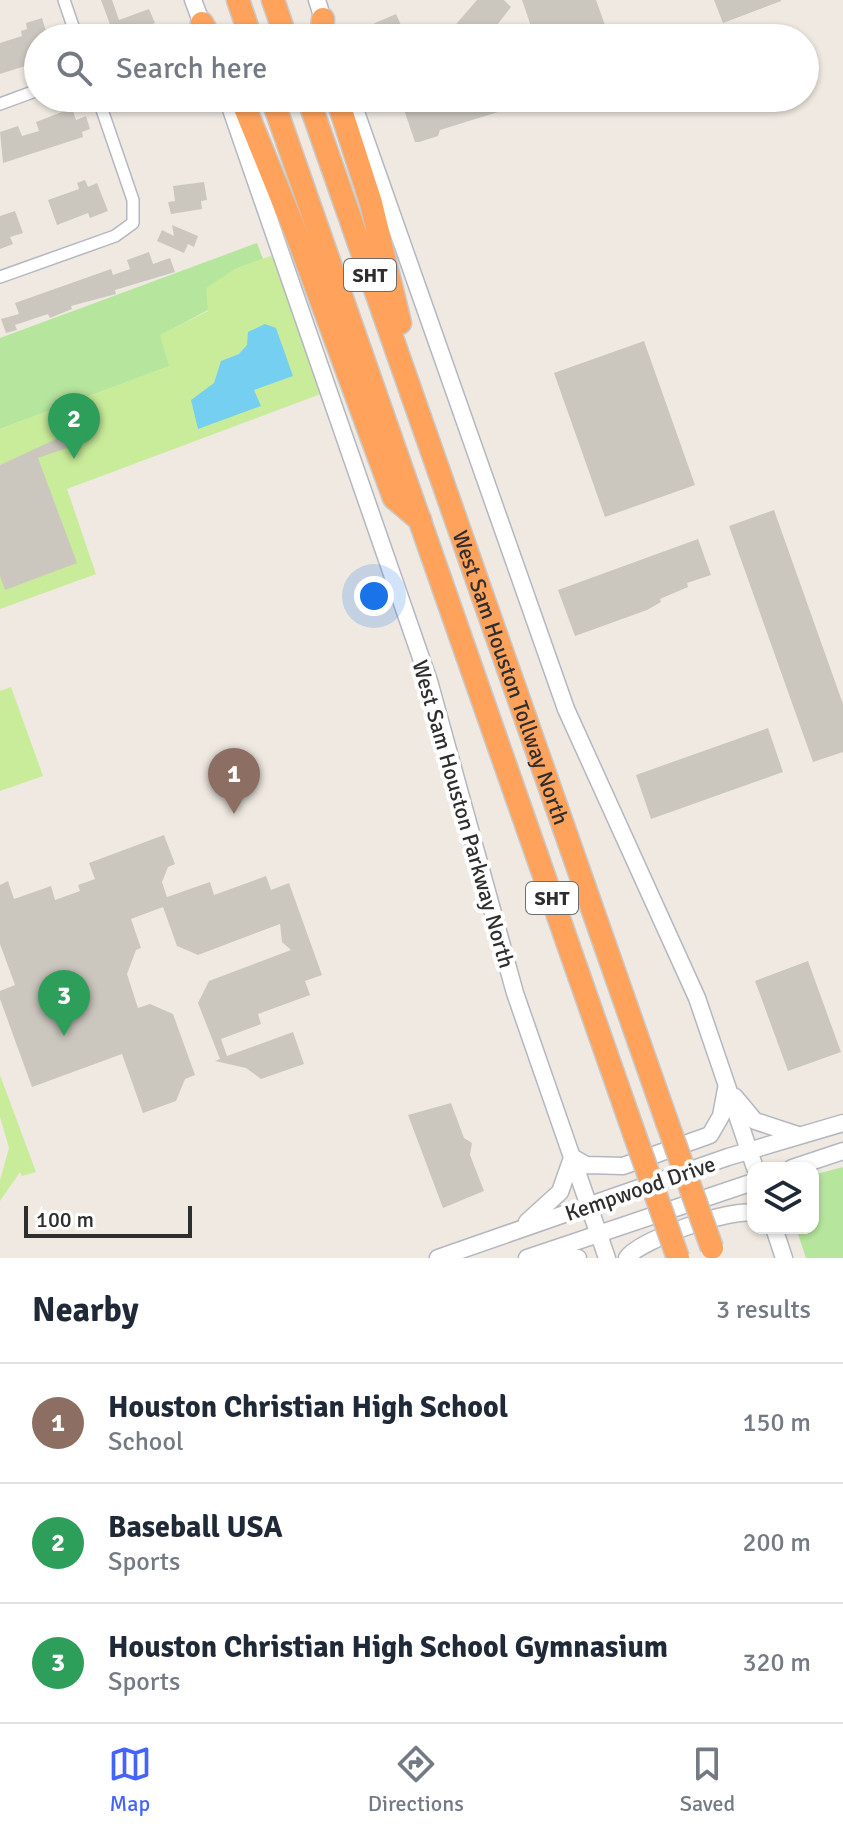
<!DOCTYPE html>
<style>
:root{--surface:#fff;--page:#f6f6f7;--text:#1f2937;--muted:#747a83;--line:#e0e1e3;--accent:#4264fb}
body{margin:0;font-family:Signika,sans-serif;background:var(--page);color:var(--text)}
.controls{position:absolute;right:24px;bottom:24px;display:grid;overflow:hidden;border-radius:16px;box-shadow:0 2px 6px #0004}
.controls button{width:72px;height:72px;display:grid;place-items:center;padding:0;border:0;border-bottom:2px solid var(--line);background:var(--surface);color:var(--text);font:40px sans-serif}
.scale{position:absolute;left:24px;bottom:20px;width:168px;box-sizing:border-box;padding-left:8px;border:4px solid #2e2e2e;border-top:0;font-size:22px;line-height:28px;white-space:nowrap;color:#2e2e2e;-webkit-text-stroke:6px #fff;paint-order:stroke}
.you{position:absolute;left:374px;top:596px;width:28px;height:28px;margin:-20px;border:6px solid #fff;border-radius:50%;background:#1a73e8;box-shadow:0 0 0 12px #1a73e833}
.badge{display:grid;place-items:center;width:52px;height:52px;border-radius:50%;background:var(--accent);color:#fff;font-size:26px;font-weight:700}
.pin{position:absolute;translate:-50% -66px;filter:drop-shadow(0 2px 4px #0008)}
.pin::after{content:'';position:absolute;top:42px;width:28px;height:24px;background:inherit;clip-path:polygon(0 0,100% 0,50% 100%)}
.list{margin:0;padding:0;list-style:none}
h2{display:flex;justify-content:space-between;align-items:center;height:104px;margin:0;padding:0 32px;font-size:34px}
h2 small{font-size:26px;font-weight:400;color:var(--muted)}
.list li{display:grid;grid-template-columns:52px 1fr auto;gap:24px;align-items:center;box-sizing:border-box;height:120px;padding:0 32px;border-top:2px solid var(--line)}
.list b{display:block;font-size:30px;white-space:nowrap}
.list p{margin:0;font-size:26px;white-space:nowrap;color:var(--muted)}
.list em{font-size:26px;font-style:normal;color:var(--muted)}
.icon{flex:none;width:44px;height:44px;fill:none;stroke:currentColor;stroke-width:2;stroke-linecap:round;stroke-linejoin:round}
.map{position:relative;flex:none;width:843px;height:1258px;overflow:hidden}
.search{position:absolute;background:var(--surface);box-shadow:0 2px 6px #0004;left:24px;right:24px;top:24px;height:88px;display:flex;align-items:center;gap:20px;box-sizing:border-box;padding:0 28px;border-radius:44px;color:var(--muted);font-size:30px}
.sheet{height:464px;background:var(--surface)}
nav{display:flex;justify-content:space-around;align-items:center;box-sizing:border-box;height:112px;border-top:2px solid var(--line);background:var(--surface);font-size:22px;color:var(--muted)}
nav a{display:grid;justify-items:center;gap:4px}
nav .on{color:var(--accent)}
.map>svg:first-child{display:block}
</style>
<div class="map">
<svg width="843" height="1258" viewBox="0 0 843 1258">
<rect width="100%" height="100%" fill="#efe9e1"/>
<path fill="#b6e59e" d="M 257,243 L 263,259 L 235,269 L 208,310 L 161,335 L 170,366 L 0,429 L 0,338 Z
M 843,1167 L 843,1258 L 806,1258 L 796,1228 L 813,1228 L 813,1175 Z"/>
<path fill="#c9ec9a" d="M 279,253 L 326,392 L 67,489 L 96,574 L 0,609 L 0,429 L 169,366 L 160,335 L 208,311 L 206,288 L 235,269 Z
M 11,687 L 43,776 L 0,791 L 0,691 Z
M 0,1075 L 36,1172 L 22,1176 L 20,1172 L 0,1201 L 0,1180 L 9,1148 L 0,1117 Z"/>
<path fill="#75cff0" d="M 265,324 L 276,328 L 293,376 L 254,390 L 261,406 L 198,429 L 191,400 L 214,383 L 221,361 L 239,354 L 247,345 L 248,332 Z"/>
<path fill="#cbc7bf" d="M 101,0 L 112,0 L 119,20 L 149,9 L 155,23 L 115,38 Z
M 477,0 L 504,0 L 511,7 L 487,38 L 444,38 Z
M 522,0 L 596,0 L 605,25 L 567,38 L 535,38 Z
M 714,0 L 781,0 L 781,1 L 723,23 Z
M 396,14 L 407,38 L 378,38 L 373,24 Z
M 42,18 L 48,38 L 38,38 L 38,62 L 0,74 L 0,43 L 22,36 L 21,31 L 27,29 L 26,23 Z
M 400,98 L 429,98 L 430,101 L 439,98 L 522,99 L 497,108 L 498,112 L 440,130 L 438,136 L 419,142 L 415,142 Z
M 72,108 L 76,120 L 86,116 L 90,129 L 82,132 L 83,137 L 3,163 L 0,132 L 18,126 L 22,136 L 39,131 L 36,122 Z
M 85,180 L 88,187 L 97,183 L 108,211 L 90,218 L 88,213 L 57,225 L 48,200 L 79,189 L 77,183 Z
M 204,182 L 207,200 L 201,201 L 202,209 L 171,214 L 168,202 L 175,201 L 173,186 Z
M 15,211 L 23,233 L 10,237 L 13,244 L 0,249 L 0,216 Z
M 172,225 L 198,236 L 194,247 L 188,244 L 184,253 L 157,241 L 162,230 L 174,236 Z
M 149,252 L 153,264 L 170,258 L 175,272 L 115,290 L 116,294 L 71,306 L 72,309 L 50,318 L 48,314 L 15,325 L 17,330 L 6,333 L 1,319 L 19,314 L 15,303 L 111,269 L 113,275 L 130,269 L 127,260 Z
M 644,341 L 695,485 L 605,517 L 554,373 Z
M 65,435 L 70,447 L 38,458 L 77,563 L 5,590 L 0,576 L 0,465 Z
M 774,510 L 843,704 L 843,752 L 813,762 L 729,526 Z
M 698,539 L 711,575 L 687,583 L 688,587 L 660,599 L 661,602 L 647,610 L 575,636 L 558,590 Z
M 768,728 L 783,772 L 651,819 L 636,775 Z
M 164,835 L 175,864 L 168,867 L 162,882 L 167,897 L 210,882 L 214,895 L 266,876 L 271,890 L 289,883 L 322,975 L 305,981 L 310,995 L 258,1014 L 261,1024 L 221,1039 L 227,1056 L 293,1032 L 304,1064 L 261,1079 L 246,1068 L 215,1061 L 220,1059 L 198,1003 L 209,981 L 291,950 L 282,942 L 280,924 L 198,955 L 177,946 L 163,907 L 131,919 L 141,948 L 136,950 L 127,974 L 138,1008 L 150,1004 L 173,1014 L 195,1075 L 185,1079 L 176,1101 L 143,1113 L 122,1054 L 32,1087 L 0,999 L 0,991 L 15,985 L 0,944 L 0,885 L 8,881 L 14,899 L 51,886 L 55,900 L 80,891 L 78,885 L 95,879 L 89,863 Z
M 808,961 L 841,1052 L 788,1071 L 755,981 Z
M 451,1103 L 464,1138 L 472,1143 L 470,1155 L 484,1191 L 443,1208 L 408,1115 Z"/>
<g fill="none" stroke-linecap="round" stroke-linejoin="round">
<g stroke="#b4b7c1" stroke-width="14">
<path id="street" d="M 64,0 L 77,38
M 0,104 L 38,90
M 0,277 L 115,236 L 133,223 L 133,200 L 98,98"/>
</g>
<g stroke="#b4b7c1" stroke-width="19">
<path id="secondary" d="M 193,0 L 205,32
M 317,0 L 326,29
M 227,98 L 429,681 L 515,993 L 607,1258
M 351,98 L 566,709 L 697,998 L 755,1168
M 735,1097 L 755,1121 L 798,1135
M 572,1157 L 586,1165 L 623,1166 L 710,1135 L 721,1116 L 726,1089
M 792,1168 L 843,1151
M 527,1222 L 560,1192 L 572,1158
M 774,1228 L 784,1258
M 543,1255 L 578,1258
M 438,1258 L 728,1157 L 843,1123
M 527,1258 L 753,1182
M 627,1258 C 639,1240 731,1208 753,1213"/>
</g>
<g stroke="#c9c9c9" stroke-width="25">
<g id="highway">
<path d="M 238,0 L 251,38"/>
<path d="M 273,0 L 286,38"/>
<path d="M 202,23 L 210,38"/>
<path d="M 321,38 L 323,19"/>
<path d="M 241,98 L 298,238 L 394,498 L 420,520"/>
<path d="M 272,98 L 634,1133"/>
<path id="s1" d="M 308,98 L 667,1122"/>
<path d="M 337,98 L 371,203 L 400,323"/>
</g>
</g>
<use href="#street" stroke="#fff" stroke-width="11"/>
<use href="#secondary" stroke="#fff" stroke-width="16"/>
<use href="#highway" stroke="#ffa35c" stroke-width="22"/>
<g stroke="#c9c9c9" stroke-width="25" stroke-linecap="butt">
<path id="highway-bridge" d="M 667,1122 L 712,1248
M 634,1133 L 678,1258"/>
</g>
<use href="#highway-bridge" stroke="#ffa35c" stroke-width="22"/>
</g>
<g text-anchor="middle" stroke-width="8" stroke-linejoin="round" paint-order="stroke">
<g fill="#fff" stroke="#6d6d6d" stroke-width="2">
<rect x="344" y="259" width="52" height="32" rx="6"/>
<rect x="526" y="882" width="52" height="32" rx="6"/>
</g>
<g font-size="20" font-weight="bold" fill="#2e2e2e">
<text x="370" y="282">SHT</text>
<text x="552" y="905">SHT</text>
</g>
<g font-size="22" fill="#2e2e2e" stroke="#fff">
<text dy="8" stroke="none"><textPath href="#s1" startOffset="614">West Sam Houston Tollway North</textPath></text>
<text transform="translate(464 814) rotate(74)" y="8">West Sam Houston Parkway North</text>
<text transform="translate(640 1188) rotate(-19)" y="8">Kempwood Drive</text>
</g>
</g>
</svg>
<div class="controls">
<button><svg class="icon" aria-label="layers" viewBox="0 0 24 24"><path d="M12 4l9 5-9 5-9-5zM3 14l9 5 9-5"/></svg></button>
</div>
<div class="scale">100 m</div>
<div class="you"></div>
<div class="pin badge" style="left:234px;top:814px;background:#8d6e63">1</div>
<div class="pin badge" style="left:74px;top:459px;background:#2e9e5b">2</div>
<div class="pin badge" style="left:64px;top:1036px;background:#2e9e5b">3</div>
<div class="search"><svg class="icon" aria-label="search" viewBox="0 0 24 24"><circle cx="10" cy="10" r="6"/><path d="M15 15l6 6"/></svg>Search here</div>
</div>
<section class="sheet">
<h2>Nearby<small>3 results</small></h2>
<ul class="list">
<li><span class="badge" style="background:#8d6e63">1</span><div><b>Houston Christian High School</b><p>School</p></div><em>150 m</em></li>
<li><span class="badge" style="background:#2e9e5b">2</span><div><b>Baseball USA</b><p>Sports</p></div><em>200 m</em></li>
<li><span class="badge" style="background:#2e9e5b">3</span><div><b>Houston Christian High School Gymnasium</b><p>Sports</p></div><em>320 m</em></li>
</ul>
</section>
<nav>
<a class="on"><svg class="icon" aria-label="map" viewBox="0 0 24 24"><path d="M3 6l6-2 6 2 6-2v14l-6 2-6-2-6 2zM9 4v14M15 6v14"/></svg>Map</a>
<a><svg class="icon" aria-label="directions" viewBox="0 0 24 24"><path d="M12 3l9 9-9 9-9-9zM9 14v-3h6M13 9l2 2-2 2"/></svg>Directions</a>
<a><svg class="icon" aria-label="saved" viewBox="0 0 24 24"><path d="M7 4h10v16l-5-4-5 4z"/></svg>Saved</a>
</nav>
